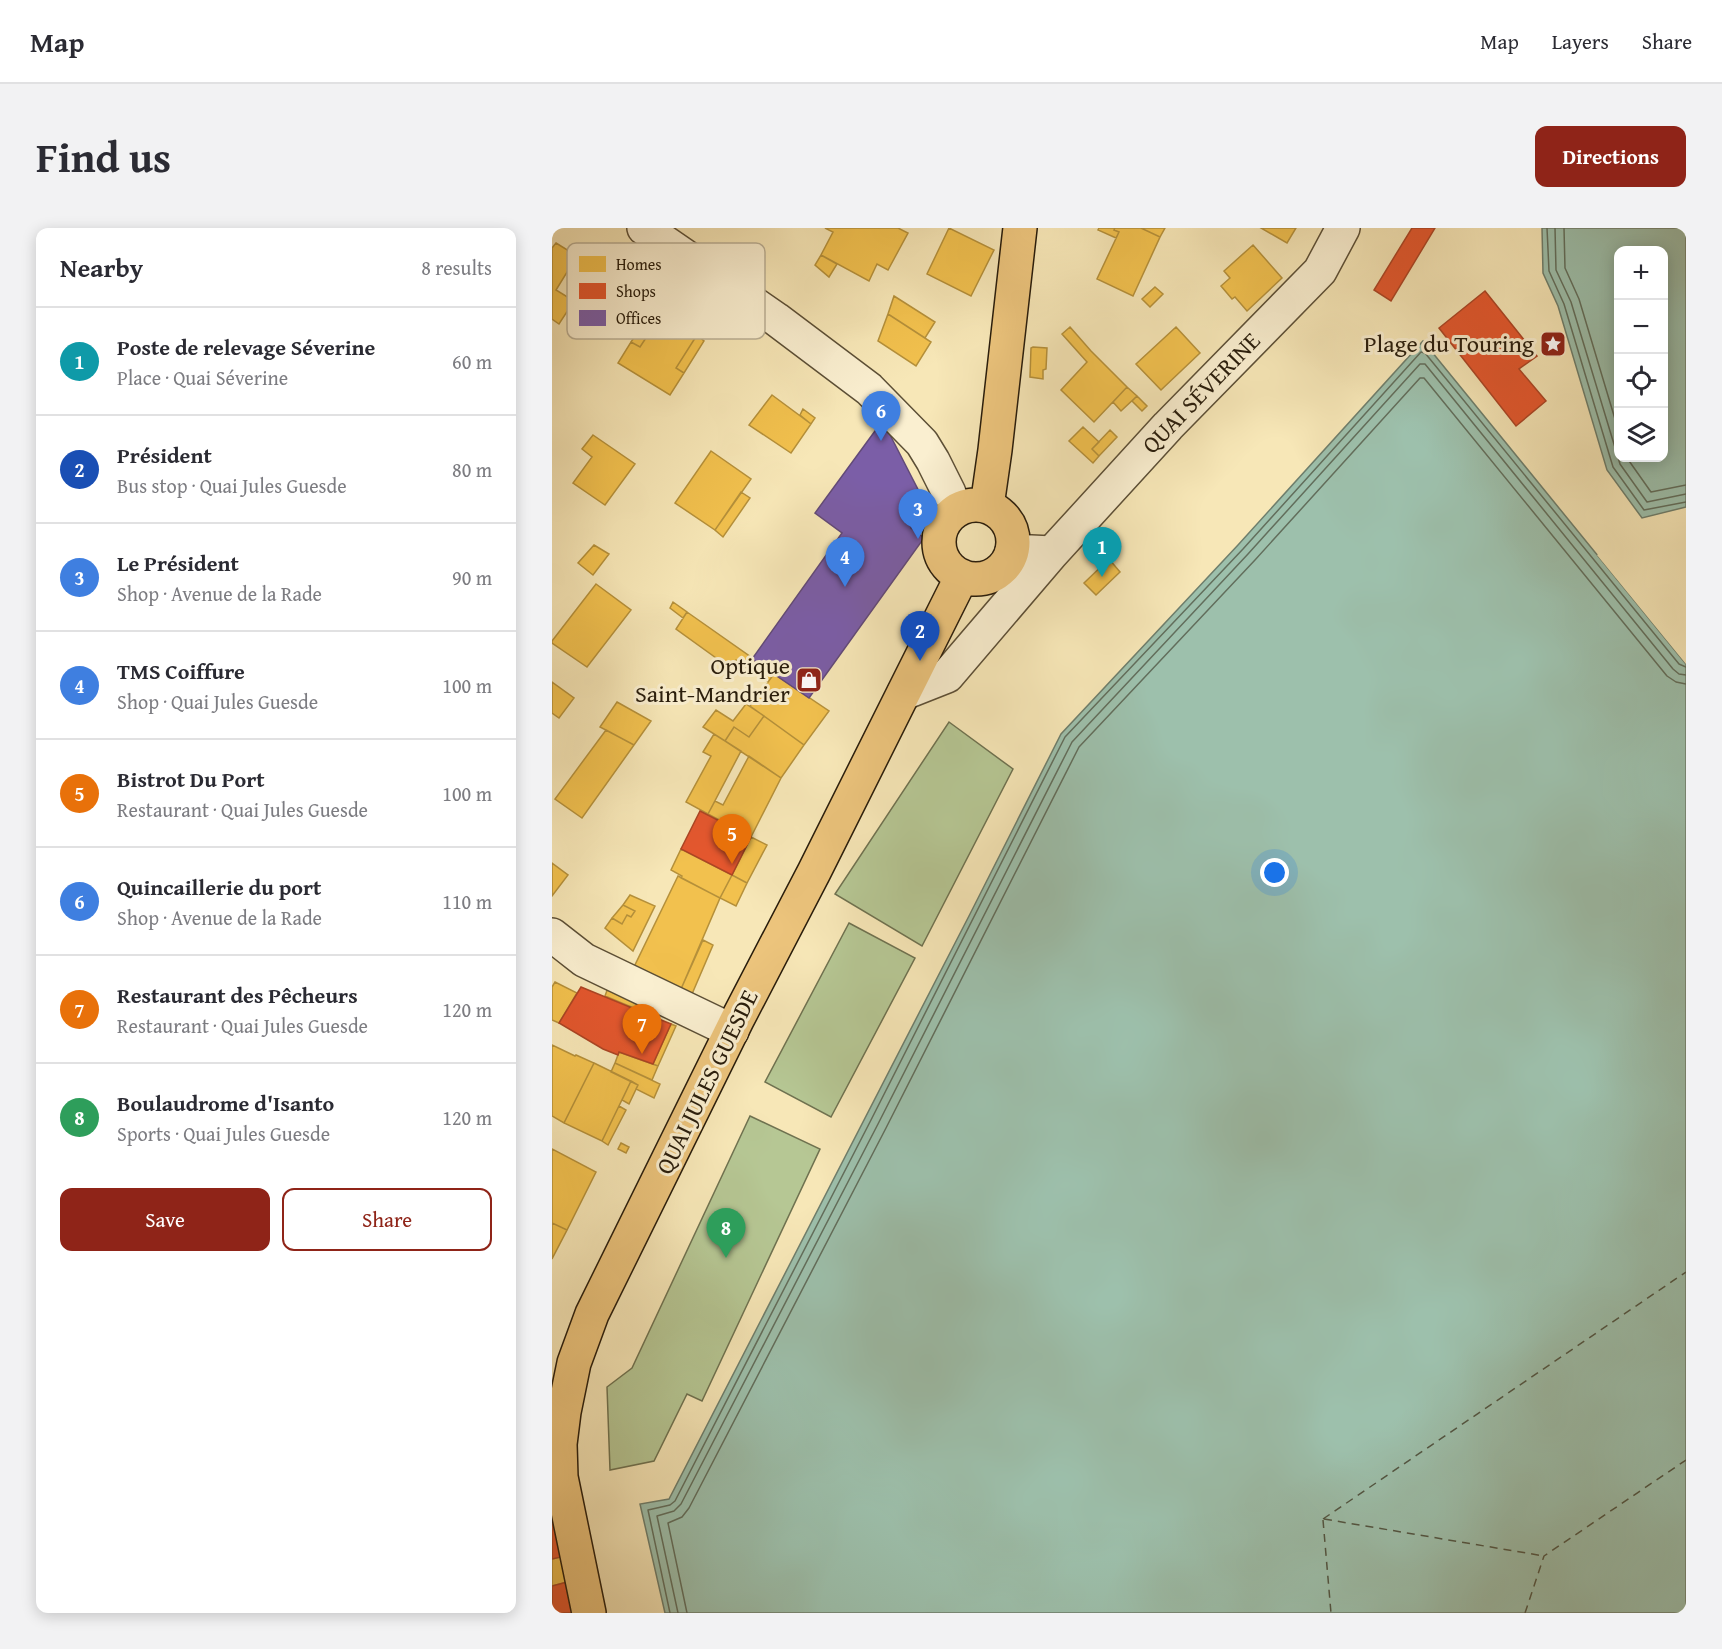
<!DOCTYPE html>
<meta charset="utf-8">
<style>
:root{--surface:#fff;--page:#f2f2f3;--text:#2b2b33;--muted:#7c7c81;--line:#e1e1e2;--accent:#8f2418}
body{margin:0;font-family:"Gentium Book Plus",serif;background:var(--page);color:var(--text)}
.controls{position:absolute;right:18px;top:18px;display:grid;overflow:hidden;border-radius:12px;box-shadow:0 3px 15px #0003}
.controls button{width:54px;height:54px;display:grid;place-items:center;padding:0;border:0;border-bottom:2px solid var(--line);background:var(--surface);color:var(--text);font:30px sans-serif}
.you{position:absolute;left:723px;top:645px;width:21px;height:21px;margin:-15px;border:4px solid #fff;border-radius:50%;background:#1a73e8;box-shadow:0 0 0 9px #1a73e833}
.badge{display:grid;place-items:center;width:39px;height:39px;border-radius:50%;background:var(--accent);color:#fff;font-size:20px;font-weight:700}
.pin{position:absolute;translate:-50% -50px;filter:drop-shadow(0 2px 3px #0008)}
.pin::after{content:'';position:absolute;top:32px;width:21px;height:18px;background:inherit;clip-path:polygon(0 0,100% 0,50% 100%)}
.list{margin:0;padding:0;list-style:none}
h2{display:flex;justify-content:space-between;align-items:center;height:78px;margin:0;padding:0 24px;font-size:26px}
h2 small{font-size:20px;font-weight:400;color:var(--muted)}
.list li{display:grid;grid-template-columns:39px 1fr auto;gap:18px;align-items:center;box-sizing:border-box;height:108px;padding:0 24px;border-top:2px solid var(--line)}
.list b{display:block;font-size:22px;white-space:nowrap}
.list p{margin:0;font-size:20px;white-space:nowrap;color:var(--muted)}
.list em{font-size:20px;font-style:normal;color:var(--muted)}
.actions{display:flex;gap:12px;padding:18px 24px}
.actions a{flex:1;padding:14px 0;border:2px solid var(--accent);border-radius:12px;text-align:center;font-size:21px;color:var(--accent)}
.actions .main{background:var(--accent);color:#fff}
.icon{flex:none;width:33px;height:33px;fill:none;stroke:currentColor;stroke-width:2;stroke-linecap:round;stroke-linejoin:round}
.map{position:relative;flex:none;width:1134px;height:1385px;overflow:hidden;border-radius:12px}
header{display:flex;align-items:center;gap:36px;box-sizing:border-box;height:84px;padding:0 30px;background:var(--surface);border-bottom:2px solid var(--line)}
header strong{font-size:28px}
nav{display:flex;gap:33px;margin-inline-start:auto;font-size:21px}
.intro{display:flex;align-items:center;justify-content:space-between;box-sizing:border-box;height:144px;padding:0 36px}
h1{margin:0;font-size:42px}
.button{padding:15px 27px;border-radius:12px;background:var(--accent);color:#fff;font-size:21px;font-weight:700}
main{display:flex;gap:36px;padding:0 36px}
aside{flex:1;background:var(--surface);border-radius:12px;box-shadow:0 3px 15px #0003}
.map>svg:first-child{display:block}
</style>
<header>
<strong>Map</strong>
<nav><a>Map</a><a>Layers</a><a>Share</a></nav>
</header>
<div class="intro"><h1>Find us</h1><a class="button">Directions</a></div>
<main>
<aside>
<h2>Nearby<small>8 results</small></h2>
<ul class="list">
<li><span class="badge" style="background:#0f9aa8">1</span><div><b>Poste de relevage Séverine</b><p>Place · Quai Séverine</p></div><em>60 m</em></li>
<li><span class="badge" style="background:#1a4fb4">2</span><div><b>Président</b><p>Bus stop · Quai Jules Guesde</p></div><em>80 m</em></li>
<li><span class="badge" style="background:#3f7fe0">3</span><div><b>Le Président</b><p>Shop · Avenue de la Rade</p></div><em>90 m</em></li>
<li><span class="badge" style="background:#3f7fe0">4</span><div><b>TMS Coiffure</b><p>Shop · Quai Jules Guesde</p></div><em>100 m</em></li>
<li><span class="badge" style="background:#e8710a">5</span><div><b>Bistrot Du Port</b><p>Restaurant · Quai Jules Guesde</p></div><em>100 m</em></li>
<li><span class="badge" style="background:#3f7fe0">6</span><div><b>Quincaillerie du port</b><p>Shop · Avenue de la Rade</p></div><em>110 m</em></li>
<li><span class="badge" style="background:#e8710a">7</span><div><b>Restaurant des Pêcheurs</b><p>Restaurant · Quai Jules Guesde</p></div><em>120 m</em></li>
<li><span class="badge" style="background:#2e9e5b">8</span><div><b>Boulaudrome d'Isanto</b><p>Sports · Quai Jules Guesde</p></div><em>120 m</em></li>
</ul>
<div class="actions"><a class="main">Save</a><a>Share</a></div>
</aside>
<div class="map">
<svg width="1134" height="1385" viewBox="0 0 1134 1385">
<rect width="100%" height="100%" fill="#f7e7b7"/>
<filter id="stains"><feTurbulence type="fractalNoise" baseFrequency=".00333" numOctaves="4"/><feColorMatrix values="0 0 0 0 .2 0 0 0 0 .09 0 0 0 0 .02 0 0 0 .5 -.17"/></filter>
<radialGradient id="worn" r=".72"><stop offset=".6" stop-color="#630" stop-opacity="0"/><stop offset="1" stop-color="#630" stop-opacity=".3"/></radialGradient>
<path fill="#b6c794" stroke="#6f7250" stroke-width="1.5" d="M 397,494 L 461,541 L 370,718 L 283,666 Z
M 297,695 L 363,730 L 279,889 L 213,854 Z
M 198,888 L 268,921 L 150,1173 L 135,1166 L 102,1233 L 58,1242 L 55,1159 L 80,1140 Z"/>
<path fill="#9dc0ac" stroke="#6e7e6c" stroke-width="1.5" fill-rule="evenodd" d="M 990,0 L 1134,0 L 1134,279 L 1090,290 L 1055,242 L 1006,78 L 991,45 ZM 1066,22 L 1112,22 L 1112,230 L 1066,230 Z
M 871,113 L 1134,436 L 1134,1385 L 113,1385 L 88,1276 L 117,1271 L 418,686 L 509,506 L 686,317 Z"/>
<path fill="#f7e7b7" d="M 1048,325 L 1134,431 L 1134,436 L 1045,327 Z"/>
<path fill="#f2c14e" stroke="#b5903a" stroke-width="1.5" d="M 273,0 L 346,0 L 356,5 L 336,42 L 325,36 L 317,53 L 269,27 L 281,4 Z
M 397,0 L 442,22 L 419,68 L 375,46 Z
M 547,0 L 563,0 L 562,2 L 567,4 L 564,10 L 546,2 Z
M 563,0 L 589,0 L 608,9 L 581,68 L 545,51 L 567,4 L 562,2 Z
M 589,0 L 613,0 L 608,9 Z
M 709,0 L 744,0 L 735,15 Z
M 4,15 L 25,28 L 4,62 L 22,73 L 7,96 L 0,91 L 0,20 Z
M 701,17 L 730,50 L 695,83 L 683,69 L 680,71 L 669,58 L 678,50 L 672,43 Z
M 269,27 L 285,36 L 277,49 L 263,37 Z
M 603,59 L 611,66 L 598,79 L 590,71 Z
M 342,68 L 383,94 L 373,110 L 336,86 Z
M 110,85 L 145,107 L 124,140 L 132,145 L 118,167 L 66,135 L 79,114 L 88,119 Z
M 336,86 L 379,114 L 364,138 L 326,113 Z
M 518,99 L 539,123 L 575,159 L 542,194 L 509,162 L 535,134 L 510,106 Z
M 624,99 L 648,125 L 609,162 L 584,136 Z
M 85,105 L 94,110 L 88,119 L 79,114 Z
M 145,107 L 152,113 L 132,145 L 124,140 Z
M 481,119 L 495,120 L 494,141 L 491,142 L 491,151 L 478,149 L 479,120 Z
M 575,159 L 585,168 L 569,183 L 561,174 Z
M 220,167 L 259,196 L 239,225 L 197,197 Z
M 585,168 L 595,178 L 590,183 L 580,173 Z
M 251,181 L 263,190 L 259,196 L 248,187 Z
M 531,199 L 547,214 L 540,221 L 547,228 L 541,235 L 517,213 Z
M 558,202 L 565,209 L 547,228 L 540,221 Z
M 41,207 L 83,236 L 53,277 L 21,255 L 40,229 L 30,221 Z
M 159,223 L 199,251 L 163,302 L 123,275 Z
M 189,264 L 198,270 L 171,309 L 163,302 Z
M 42,317 L 57,326 L 41,347 L 26,335 Z
M 557,331 L 568,344 L 544,367 L 532,355 Z
M 44,356 L 79,382 L 35,439 L 0,415 L 0,413 Z
M 121,374 L 135,384 L 131,390 L 118,380 Z
M 135,384 L 206,434 L 199,443 L 184,432 L 178,440 L 124,401 Z
M 207,435 L 222,446 L 216,454 L 200,443 Z
M 222,446 L 277,483 L 252,517 L 198,478 Z
M 0,454 L 22,470 L 7,490 L 0,485 Z
M 65,474 L 99,493 L 82,517 L 48,499 Z
M 194,476 L 212,488 L 197,509 L 182,499 L 173,513 L 151,499 L 164,482 L 181,493 Z
M 212,488 L 252,517 L 229,550 L 173,513 L 182,499 L 197,509 Z
M 54,502 L 82,517 L 30,590 L 3,571 Z
M 162,506 L 189,523 L 156,586 L 134,574 L 159,528 L 151,524 Z
M 197,528 L 229,550 L 199,609 L 156,586 L 163,573 L 171,577 Z
M 199,609 L 215,617 L 195,655 L 180,647 Z
M 129,621 L 180,647 L 168,670 L 129,650 L 130,648 L 119,642 Z
M 0,635 L 16,647 L 0,668 Z
M 180,647 L 195,655 L 184,678 L 168,670 Z
M 126,648 L 168,670 L 129,761 L 82,739 Z
M 78,667 L 103,678 L 81,723 L 53,700 L 60,690 L 70,696 L 75,687 L 79,689 L 83,683 L 71,677 Z
M 71,677 L 83,683 L 79,689 L 75,687 L 70,696 L 60,690 Z
M 151,712 L 161,717 L 140,766 L 129,761 Z
M 59,751 L 108,772 L 101,788 L 53,768 Z
M 3,754 L 25,765 L 7,795 L 0,792 L 0,759 Z
M 119,796 L 124,798 L 106,838 L 101,836 Z
M 0,817 L 23,828 L 24,827 L 42,835 L 12,895 L 0,888 Z
M 67,824 L 106,838 L 100,852 L 63,835 Z
M 42,835 L 79,853 L 50,913 L 12,895 Z
M 63,835 L 108,856 L 102,870 L 84,861 L 86,857 L 59,844 Z
M 79,853 L 86,857 L 77,876 L 70,872 Z
M 67,878 L 74,882 L 56,917 L 50,913 Z
M 69,915 L 77,919 L 74,925 L 66,921 Z
M 0,921 L 44,944 L 15,1002 L 0,995 Z
M 0,995 L 15,1002 L 0,1031 Z
M 13,1328 L 19,1353 L 0,1358 L 0,1331 Z"/>
<path fill="#e4572e" stroke="#ac4524" stroke-width="1.5" d="M 860,0 L 883,0 L 839,73 L 822,62 Z
M 933,63 L 985,128 L 967,141 L 994,173 L 964,198 L 887,100 Z
M 148,583 L 199,609 L 180,647 L 129,621 Z
M 29,759 L 119,796 L 101,836 L 67,824 L 66,827 L 51,821 L 7,795 Z
M 0,1294 L 6,1298 L 13,1328 L 0,1331 Z
M 19,1353 L 27,1385 L 0,1385 L 0,1358 Z"/>
<path fill="#7b5ea7" stroke="#624a78" stroke-width="1.5" d="M 335,201 L 374,277 L 359,300 L 372,310 L 257,470 L 200,431 L 290,305 L 263,285 L 323,203 Z"/>
<g fill="none" stroke-linecap="round" stroke-linejoin="round">
<path stroke="#626e5c" stroke-width="1.5" d="M 995,0 L 997,43 L 1012,76 L 1061,239 L 1092,282 L 1134,274
M 1003,0 L 1004,42 L 1019,74 L 1068,236 L 1095,274 L 1134,266
M 1012,0 L 1013,40 L 1027,71 L 1066,201
M 1075,230 L 1099,264 L 1134,257
M 118,1385 L 96,1282 L 118,1277 L 123,1273 L 319,892 L 513,509 L 691,321 L 869,124 L 873,125 L 1127,436 L 1134,439
M 126,1385 L 105,1288 L 122,1283 L 129,1276 L 326,896 L 520,514 L 696,326 L 868,136 L 873,136 L 1121,441 L 1127,446 L 1134,447
M 135,1385 L 116,1295 L 130,1289 L 137,1280 L 334,900 L 527,519 L 703,332 L 868,150 L 872,150 L 1115,448 L 1124,454 L 1134,456"/>
<path stroke="#515543" stroke-width="1.5" stroke-dasharray="8 6" stroke-linecap="butt" d="M 771,1291 L 1134,1044
M 772,1291 L 992,1328
M 771,1292 L 779,1385
M 973,1385 L 992,1328 L 1134,1232"/>
<g stroke="#5c4f36" stroke-width="36">
<path id="minor" d="M 92,0 L 224,91 L 317,161 L 370,215 L 381,233 L 397,265
M 460,323 L 500,325 L 616,198 L 768,43 L 791,0
M 352,465 L 395,448 L 500,325
M 0,707 L 32,732 L 180,803"/>
</g>
<g stroke="#281c0b" stroke-width="36">
<path id="major" d="M387 314a37 37 0 1 1 74 0a37 37 0 1 1-74 0Z
M 435,278 L 443,222 L 468,0
M 37,1385 L 9,1249 L 8,1216 L 12,1184 L 22,1135 L 40,1086 L 185,792 L 262,644 L 410,348"/>
</g>
<use href="#minor" stroke="#faefd0" stroke-width="33"/>
<use href="#major" stroke="#ecc47c" stroke-width="33"/>
</g>
<defs>
<g id="sight-square" transform="scale(1.35)"><rect x="-9" y="-9" width="18" height="18" rx="4" fill="#8f2418" stroke="#faefd0"/><path d="M0-6L1.8-2.2L6-1.7L2.9 1.2L3.7 5.4L0 3.3L-3.7 5.4L-2.9 1.2L-6-1.7L-1.8-2.2Z" fill="#fff"/></g>
<g id="shop-square" transform="scale(1.35)"><rect x="-9" y="-9" width="18" height="18" rx="4" fill="#8f2418" stroke="#faefd0"/><path d="M-5-2.5h2.3a2.7 3.5 0 0 1 5.4 0H5L5.5 6h-11ZM-1.5-2.5h3a1.5 2.3 0 0 0-3 0Z" fill="#fff"/></g>
</defs>
<g fill-rule="evenodd">
<use href="#sight-square" x="1001" y="116"/>
<use href="#shop-square" x="257" y="452"/>
</g>
<g text-anchor="middle" stroke-width="6" stroke-linejoin="round" paint-order="stroke">
<g font-size="24" fill="#281c0b" stroke="#faefd0" text-anchor="end">
<text x="982" y="124">Plage du Touring</text>
<text x="238" y="446">Optique<tspan x="238" dy="28">Saint-Mandrier</tspan></text>
</g>
<g font-size="24" fill="#281c0b" stroke="#faefd0">
<text transform="translate(649 165) rotate(-46)" y="8">QUAI SÉVERINE</text>
<text transform="translate(155 854) rotate(-64)" y="8">QUAI JULES GUESDE</text>
</g>
</g>
<rect x="15" y="15" width="198" height="96" rx="9" fill="#faefd0" stroke="#bbb095" stroke-width="1.5"/>
<rect x="27" y="28" width="27" height="16" fill="#f2c14e"/>
<rect x="27" y="55" width="27" height="16" fill="#e4572e"/>
<rect x="27" y="82" width="27" height="16" fill="#7b5ea7"/>
<g font-size="16" fill="#281c0b">
<text x="64" y="42">Homes</text>
<text x="64" y="69">Shops</text>
<text x="64" y="96">Offices</text>
</g>
<rect width="100%" height="100%" filter="url(#stains)"/>
<rect width="100%" height="100%" fill="url(#worn)"/>
</svg>
<div class="controls">
<button>+</button>
<button>−</button>
<button><svg class="icon" aria-label="locate" viewBox="0 0 24 24"><circle cx="12" cy="12" r="6"/><path d="M12 2v4M12 18v4M2 12h4M18 12h4"/></svg></button>
<button><svg class="icon" aria-label="layers" viewBox="0 0 24 24"><path d="M12 4l9 5-9 5-9-5zM3 14l9 5 9-5"/></svg></button>
</div>
<div class="you"></div>
<div class="pin badge" style="left:550px;top:349px;background:#0f9aa8">1</div>
<div class="pin badge" style="left:368px;top:433px;background:#1a4fb4">2</div>
<div class="pin badge" style="left:366px;top:311px;background:#3f7fe0">3</div>
<div class="pin badge" style="left:293px;top:359px;background:#3f7fe0">4</div>
<div class="pin badge" style="left:180px;top:636px;background:#e8710a">5</div>
<div class="pin badge" style="left:329px;top:213px;background:#3f7fe0">6</div>
<div class="pin badge" style="left:90px;top:826px;background:#e8710a">7</div>
<div class="pin badge" style="left:174px;top:1030px;background:#2e9e5b">8</div>
</div>
</main>
